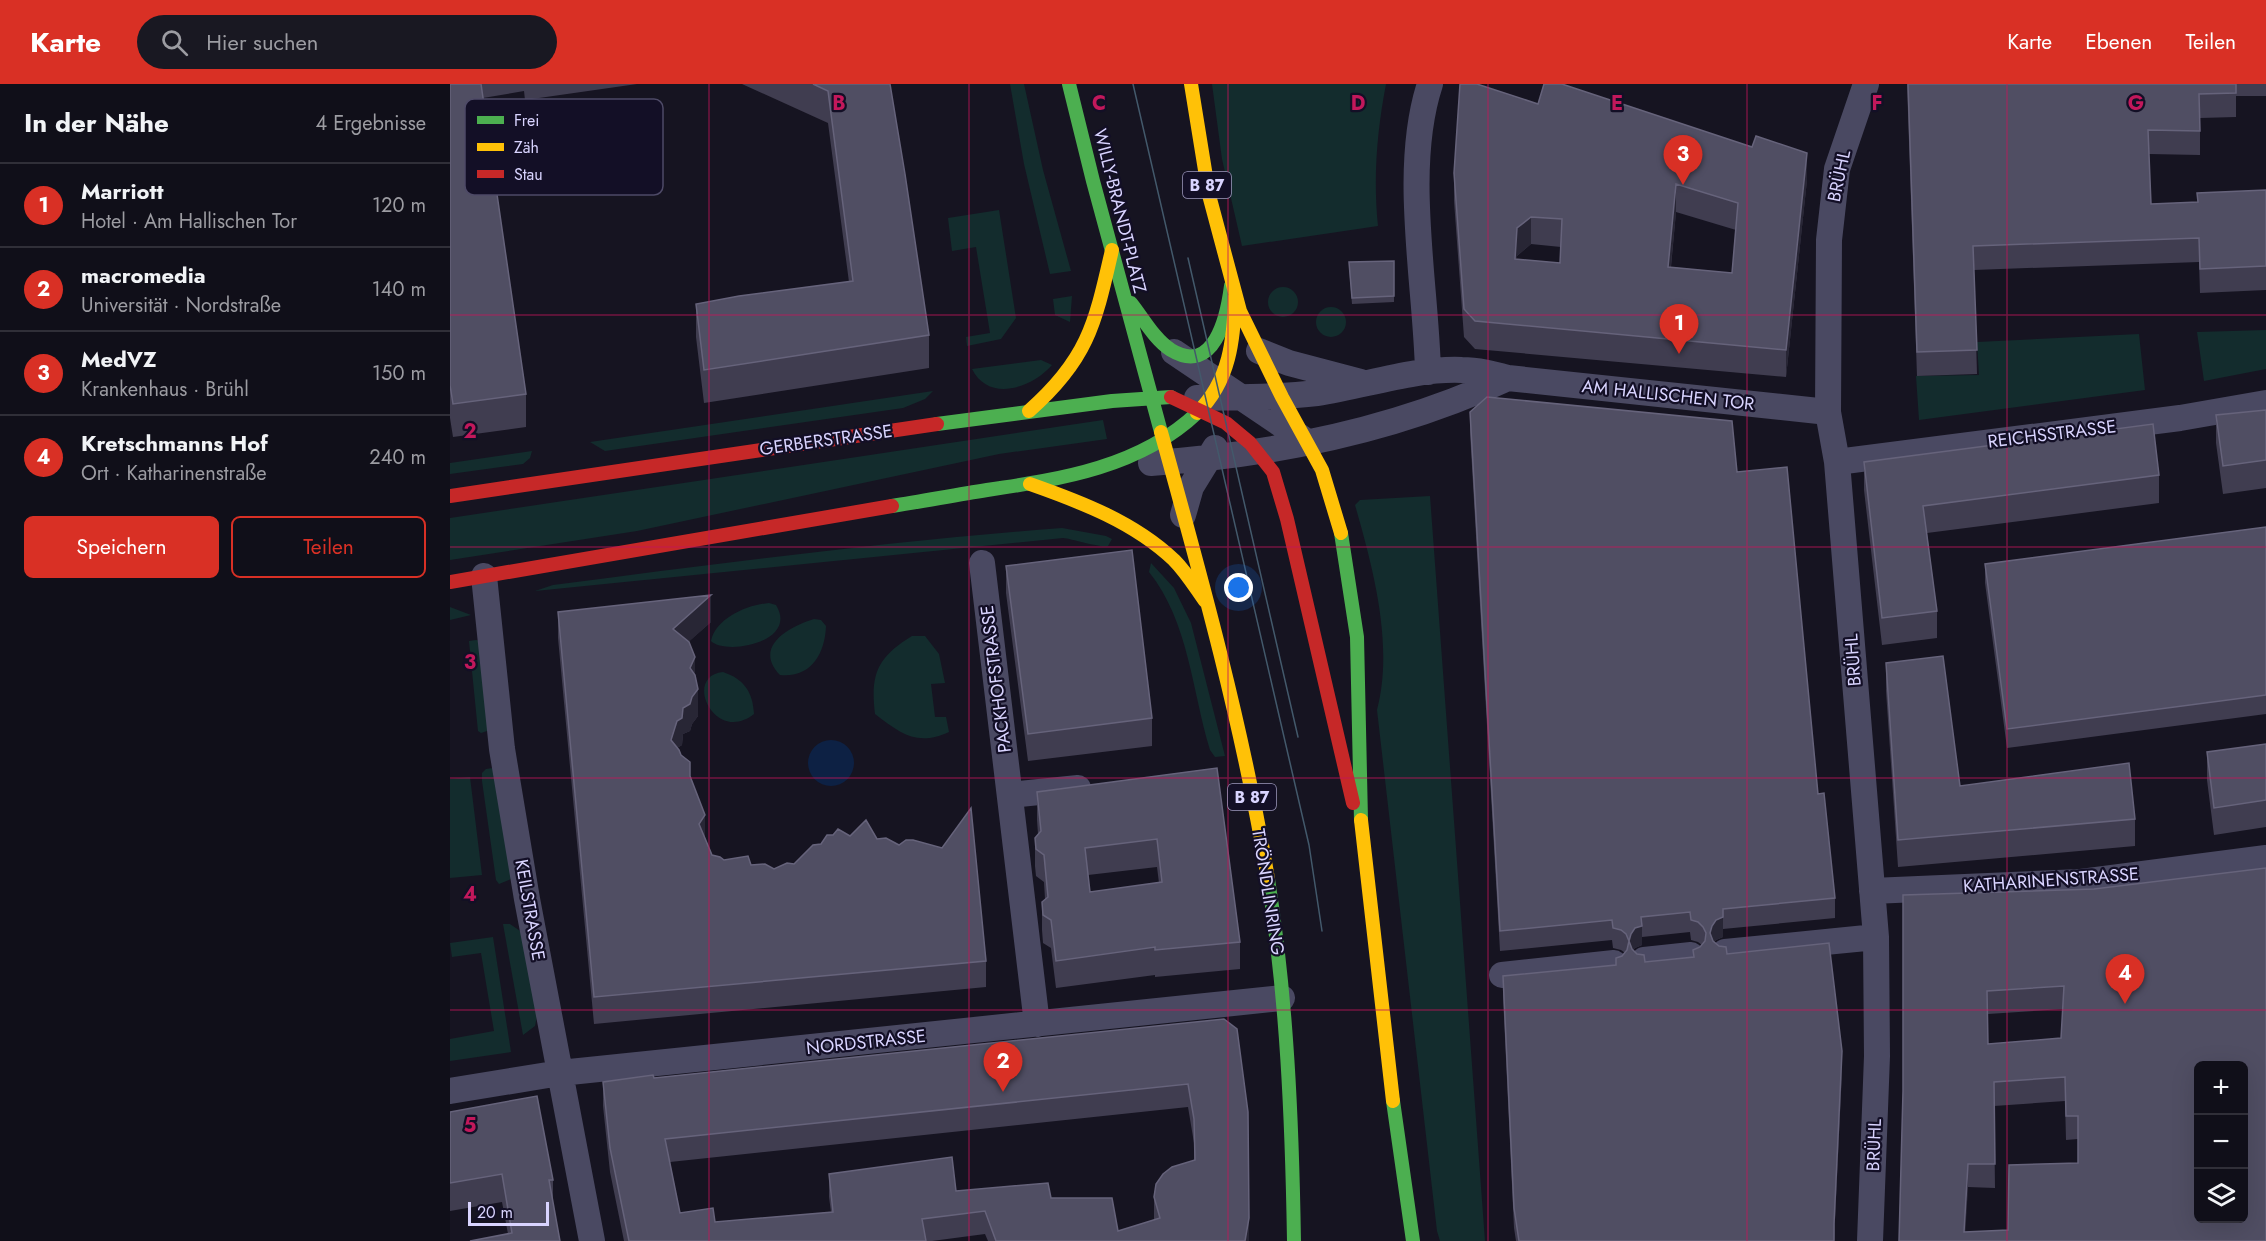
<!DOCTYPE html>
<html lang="de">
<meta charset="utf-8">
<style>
:root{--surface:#100f19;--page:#191822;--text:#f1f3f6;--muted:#9c9ca2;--line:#302f38;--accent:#d93025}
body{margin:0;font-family:Jost,sans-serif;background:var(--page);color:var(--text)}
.controls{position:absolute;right:18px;bottom:18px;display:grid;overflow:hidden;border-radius:9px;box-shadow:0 6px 24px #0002}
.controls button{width:54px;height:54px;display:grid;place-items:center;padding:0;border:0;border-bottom:2px solid var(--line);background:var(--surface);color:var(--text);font:30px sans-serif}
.scale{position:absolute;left:18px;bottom:15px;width:81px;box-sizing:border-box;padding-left:6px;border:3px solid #d9d4ff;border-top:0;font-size:16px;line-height:21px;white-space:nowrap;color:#d9d4ff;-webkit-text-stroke:4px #130f26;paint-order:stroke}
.you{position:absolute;left:789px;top:504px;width:21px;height:21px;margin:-15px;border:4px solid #fff;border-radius:50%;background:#1a73e8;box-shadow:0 0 0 9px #1a73e833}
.badge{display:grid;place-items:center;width:39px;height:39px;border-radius:50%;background:var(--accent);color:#fff;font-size:20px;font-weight:700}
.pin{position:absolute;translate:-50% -50px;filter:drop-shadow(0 2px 3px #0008)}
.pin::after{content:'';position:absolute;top:32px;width:21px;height:18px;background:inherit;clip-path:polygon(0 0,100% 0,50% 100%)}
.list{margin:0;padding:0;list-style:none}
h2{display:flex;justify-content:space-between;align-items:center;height:78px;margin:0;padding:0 24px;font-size:26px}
h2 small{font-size:20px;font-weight:400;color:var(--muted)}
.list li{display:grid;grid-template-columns:39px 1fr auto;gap:18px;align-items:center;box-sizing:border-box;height:84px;padding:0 24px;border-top:2px solid var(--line)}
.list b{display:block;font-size:22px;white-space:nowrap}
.list p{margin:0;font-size:20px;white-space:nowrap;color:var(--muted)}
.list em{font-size:20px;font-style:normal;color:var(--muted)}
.actions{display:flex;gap:12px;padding:18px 24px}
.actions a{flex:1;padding:14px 0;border:2px solid var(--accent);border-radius:9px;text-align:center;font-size:21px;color:var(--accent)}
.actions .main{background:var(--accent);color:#fff}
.icon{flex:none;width:33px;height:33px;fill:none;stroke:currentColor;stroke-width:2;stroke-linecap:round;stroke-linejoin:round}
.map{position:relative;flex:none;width:1816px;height:1157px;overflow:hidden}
header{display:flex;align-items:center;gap:36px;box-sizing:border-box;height:84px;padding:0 30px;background:var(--accent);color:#fff}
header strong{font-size:28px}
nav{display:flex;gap:33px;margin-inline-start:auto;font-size:21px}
.search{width:420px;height:54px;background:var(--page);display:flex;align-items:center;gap:15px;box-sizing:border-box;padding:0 21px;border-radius:33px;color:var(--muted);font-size:22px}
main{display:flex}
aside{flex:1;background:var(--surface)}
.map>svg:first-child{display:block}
</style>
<header>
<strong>Karte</strong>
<div class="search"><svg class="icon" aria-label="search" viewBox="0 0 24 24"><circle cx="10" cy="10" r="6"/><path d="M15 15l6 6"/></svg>Hier suchen</div>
<nav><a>Karte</a><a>Ebenen</a><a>Teilen</a></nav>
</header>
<main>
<aside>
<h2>In der Nähe<small>4 Ergebnisse</small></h2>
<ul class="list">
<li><span class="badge">1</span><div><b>Marriott</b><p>Hotel · Am Hallischen Tor</p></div><em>120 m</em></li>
<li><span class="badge">2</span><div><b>macromedia</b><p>Universität · Nordstraße</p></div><em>140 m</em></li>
<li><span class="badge">3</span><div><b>MedVZ</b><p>Krankenhaus · Brühl</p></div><em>150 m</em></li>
<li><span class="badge">4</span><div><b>Kretschmanns Hof</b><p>Ort · Katharinenstraße</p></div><em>240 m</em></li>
</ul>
<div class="actions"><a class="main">Speichern</a><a>Teilen</a></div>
</aside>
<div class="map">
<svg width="1816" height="1157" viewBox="0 0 1816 1157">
<rect width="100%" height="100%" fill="#161421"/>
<path fill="#132c2d" d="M 560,0 L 574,0 L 593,86 L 621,187 L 600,190 L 574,80 Z
M 762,0 L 936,0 C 927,47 923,94 928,142 L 792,162 L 772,75 Z
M 549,126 L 566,234 L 551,255 L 517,262 L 516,253 L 540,249 L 526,163 L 502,167 L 498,134 Z
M818 218a15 15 0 1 1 30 0a15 15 0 1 1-30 0Z
M 622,212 L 620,238 L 605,231 L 603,215 Z
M866 238a15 15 0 1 1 30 0a15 15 0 1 1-30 0Z
M 1816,246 L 1816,285 L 1754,297 L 1747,248 Z
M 1689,250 L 1695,306 L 1469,336 L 1466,292 L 1529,291 L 1527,258 Z
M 591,276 L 602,281 C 582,304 539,319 522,285 Z
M 483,307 L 475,315 L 453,324 L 155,367 L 140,358 Z
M 653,336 L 657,355 L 549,370 L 187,447 L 0,476 L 0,434 Z
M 82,367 L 80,374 L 73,380 L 0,390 L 0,379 Z
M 980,412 L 1035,1157 L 990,1157 L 987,1147 L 927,626 C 944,561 923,484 905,421 L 910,416 Z
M 612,444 L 656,452 L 662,455 L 658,462 C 650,464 623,455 613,454 L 85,507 L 103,501 C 273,479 442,457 612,444 Z
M 701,479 L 724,504 L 741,539 L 775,672 L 765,673 L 760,666 C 742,607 739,538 699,488 Z
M 319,519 L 326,521 C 349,558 276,572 261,557 C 266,534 297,521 319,519 Z
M 0,523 L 21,531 L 0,536 Z
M 364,535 L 371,536 L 376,542 C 375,570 361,594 330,591 C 303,563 338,543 364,535 Z
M 462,552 L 475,552 L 489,570 L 495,599 L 481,600 L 485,633 L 496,633 L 499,648 C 467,663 450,649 425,630 C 420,589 428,573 462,552 Z
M 26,556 L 31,557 L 40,646 L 31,649 L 28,647 L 19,557 Z
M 273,588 C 294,595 303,608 304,630 C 265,661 232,592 273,588 Z
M 43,684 L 63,790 L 61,795 L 49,800 L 46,796 L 32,697 L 32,689 L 36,685 Z
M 20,693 L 32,791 L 0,794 L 0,695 Z
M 53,840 L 60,840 L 73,849 L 87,932 L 85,942 L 73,951 Z
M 43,853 L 61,968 L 0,977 L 0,955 L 44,947 L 31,869 L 2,873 L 0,859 Z"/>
<path fill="#0d2144" d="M358 679a23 23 0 1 1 46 0a23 23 0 1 1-46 0Z"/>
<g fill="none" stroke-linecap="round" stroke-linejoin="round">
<path stroke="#4a4962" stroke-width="26" d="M 1416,0 L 1387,85 L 1379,156 L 1378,328 L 1387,378 L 1426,853 L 1427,972 L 1420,1157
M 809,267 L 839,279 L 911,298
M 724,268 L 853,355
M 978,288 C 976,199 952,85 980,0
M 747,314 C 787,313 827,314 867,309 C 915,302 964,284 1012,286 C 1028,286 1043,290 1058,294 L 1378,328
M 1387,378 L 1730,334 L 1816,319
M 701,379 C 824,371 946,346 1058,294
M 733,431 L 741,403 L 765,364
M 532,479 L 587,940
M 34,492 L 52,665 L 77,815 L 142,1157
M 560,711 L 628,704
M 1422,807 L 1631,798 L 1816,774
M 1275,868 L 1426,853
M 1194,876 L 1241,871
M 1052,891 L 1164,879
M 0,1007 L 110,989 L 832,914"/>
<path stroke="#4caf50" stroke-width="14" d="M 619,0 L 643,97 L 711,348
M 681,219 C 693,234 704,255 721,266 C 764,292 777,233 781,202
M 487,340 L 662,317 L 721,313
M 442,422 C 474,417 505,411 537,406 C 612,395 690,383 747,329
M 891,449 L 907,553 L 911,736
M 818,795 C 837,915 842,1036 844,1157
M 943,1017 L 963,1157"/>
<path stroke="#ffc107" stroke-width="14" d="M 741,0 L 759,111 L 790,227 L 832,313 L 872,386 L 891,449
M 579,327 C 638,275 645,240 662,166
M 747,329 C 780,297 784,255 785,212
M 711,348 C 752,496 793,644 818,795
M 580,400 C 631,418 684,438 724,476 C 736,488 745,503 755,517
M 911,736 L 943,1017"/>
<path stroke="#c62828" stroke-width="14" d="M 721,313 L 776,339 L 800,359 L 823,388 L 837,435 L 903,719
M 0,412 L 487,340
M 0,498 L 442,422"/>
<path stroke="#43596b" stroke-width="1.5" d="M 683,0 L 859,761 L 872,847
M 738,174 L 848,653"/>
</g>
<path fill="#403d50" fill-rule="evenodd" d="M 0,0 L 187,0 L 75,16 L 74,7 L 33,14 L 76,310 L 76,343 L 3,353 L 0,334 Z
M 292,0 L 440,0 L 479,251 L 479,284 L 254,319 L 246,253 L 246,220 L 399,198 L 378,39 Z
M 1457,0 L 1816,0 L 1816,12 L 1786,12 L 1786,33 L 1750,34 L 1750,71 L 1699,70 L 1701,120 L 1747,118 L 1816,106 L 1816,206 L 1750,209 L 1749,178 L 1524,186 L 1527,290 L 1467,292 Z
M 1088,20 L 1357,96 L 1336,293 L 1025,265 L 1014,253 L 1004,117 L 1004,89 ZM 1226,128 L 1286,146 L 1282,189 L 1221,183 ZM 1081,160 L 1111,163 L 1110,179 L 1066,175 L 1067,172 Z
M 944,177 L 944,218 L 902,220 L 899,183 Z
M 1816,326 L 1816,404 L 1773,410 L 1766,359 L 1766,331 Z
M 1020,328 L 1287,388 L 1368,710 L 1385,814 L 1385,834 L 1273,845 L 1273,853 L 1266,856 L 1264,858 L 1277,870 L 1392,987 L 1384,1157 L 1066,1157 L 1064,1144 L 1053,912 L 1053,892 L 1166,881 L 1166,874 L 1172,872 L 1175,869 L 1171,866 L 1163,864 L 1162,856 L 1050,867 L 1020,348 ZM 1240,848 L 1241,856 L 1248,858 L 1252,861 L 1250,863 L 1243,866 L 1243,873 L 1195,878 L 1183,866 L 1185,864 L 1192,861 L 1192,853 Z
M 1414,378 L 1709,391 L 1709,419 L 1477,449 L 1487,527 L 1487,554 L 1432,561 L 1414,406 Z
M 1816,443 L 1816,630 L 1557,664 L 1535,499 L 1535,480 Z
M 556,482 L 702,634 L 702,662 L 578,677 L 556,509 Z
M 108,528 L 261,538 L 238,558 L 245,590 L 248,632 L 242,640 L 240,647 L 233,650 L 232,661 L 227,664 L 240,692 L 255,754 L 262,771 L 274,776 L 324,785 L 344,780 L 371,760 L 400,752 L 427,755 L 536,877 L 536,903 L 144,940 L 108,554 Z
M 1436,579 L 1510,702 L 1685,735 L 1685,762 L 1448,783 L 1436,607 Z
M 1816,660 L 1816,743 L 1764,751 L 1757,696 L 1757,668 Z
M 767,684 L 790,858 L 790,885 L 705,893 L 705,891 L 606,904 L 601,864 L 593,859 L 592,846 L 592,818 L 595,815 L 594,798 L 586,792 L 585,782 L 585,754 L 588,750 L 587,736 L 587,708 ZM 707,783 L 709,799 L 640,808 L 638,791 Z
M 1644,805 L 1816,1157 L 1449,1157 L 1453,1007 L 1453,811 ZM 1613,925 L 1611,954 L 1538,960 L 1538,930 ZM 1615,1017 L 1616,1056 L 1628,1055 L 1628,1079 L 1558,1146 L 1515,1148 L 1518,1103 L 1545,1104 L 1544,1022 Z
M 774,935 L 799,1157 L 538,1157 L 535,1150 L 482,1157 L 174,1157 L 160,1088 L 153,1022 L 153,998 L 204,994 ZM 738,1023 L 744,1059 L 744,1077 L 704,1113 L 704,1136 L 668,1147 L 601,1114 L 506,1107 L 379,1090 L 379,1113 L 381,1128 L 265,1138 L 230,1129 L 220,1078 Z
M 0,1028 L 103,1096 L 103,1121 L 110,1157 L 58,1150 L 52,1118 L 0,1127 Z"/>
<path fill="#282635" d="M 1357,69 L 1357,96 L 1336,293 L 1336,266 Z
M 1226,100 L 1226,128 L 1218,211 L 1218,183 Z
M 1081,133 L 1081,160 L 1067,172 L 1065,202 L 1065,175 L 1067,144 Z
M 261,511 L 261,538 L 223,572 L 223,545 Z
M 245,573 L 245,600 L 240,584 Z
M 248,605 L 248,632 L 242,640 L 240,647 L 233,650 L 232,661 L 227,664 L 221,656 L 227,637 L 233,624 Z
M 255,731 L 255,758 L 249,740 Z
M 1273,833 L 1273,853 L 1266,856 L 1262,861 L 1260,849 L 1262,842 L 1266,836 Z
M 1192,842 L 1192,861 L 1185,864 L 1181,869 L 1179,857 L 1181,850 L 1185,844 Z
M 1392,967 L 1392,987 L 1384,1157 L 1384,1140 Z
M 1518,1080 L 1518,1103 L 1515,1157 L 1514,1148 Z
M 799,1134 L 799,1157 L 795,1157 Z"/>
<path fill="#504e63" stroke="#66637b" stroke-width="1.5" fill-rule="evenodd" d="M 0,0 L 31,0 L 76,310 L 3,320 L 0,301 Z
M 363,0 L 440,0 L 455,90 L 479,251 L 254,286 L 246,220 L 289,212 L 403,197 L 378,7 Z
M 1010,0 L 1027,0 L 1088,20 L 1094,0 L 1112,0 L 1302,63 L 1306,52 L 1357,69 L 1336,266 L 1025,237 L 1014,225 L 1004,89 ZM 1226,100 L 1288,119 L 1282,189 L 1218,183 ZM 1081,133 L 1112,135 L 1110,179 L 1065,175 L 1067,144 Z
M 1458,0 L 1786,0 L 1786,9 L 1749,10 L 1750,47 L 1698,46 L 1701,120 L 1748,118 L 1747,109 L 1816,106 L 1816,182 L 1750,185 L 1749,154 L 1523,162 L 1527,266 L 1467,268 Z
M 944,177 L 944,212 L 902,214 L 899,178 Z
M 1037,313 L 1282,337 L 1287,388 L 1337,383 L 1368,710 L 1374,709 L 1385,814 L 1273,825 L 1273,833 L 1266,836 L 1262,842 L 1260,849 L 1263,857 L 1269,862 L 1276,863 L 1277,870 L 1379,859 L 1392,967 L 1384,1140 L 1384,1157 L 1069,1157 L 1064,1124 L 1053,892 L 1166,881 L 1166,874 L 1172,872 L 1177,866 L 1179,857 L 1176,850 L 1171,846 L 1163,844 L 1162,836 L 1050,847 L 1020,328 ZM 1240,828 L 1241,836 L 1248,838 L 1253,843 L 1256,849 L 1255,857 L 1250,863 L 1243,866 L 1244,873 L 1195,878 L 1194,871 L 1187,870 L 1182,865 L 1179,857 L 1181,850 L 1185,844 L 1192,842 L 1191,833 Z
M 1816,326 L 1816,376 L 1773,382 L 1766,331 Z
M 1703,340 L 1709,391 L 1473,422 L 1487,527 L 1432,534 L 1414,378 Z
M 1816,443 L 1816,611 L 1557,645 L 1535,480 Z
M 682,466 L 702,634 L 578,650 L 556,482 Z
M 261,511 L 223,545 L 239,558 L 245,573 L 240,584 L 245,591 L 248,605 L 242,613 L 240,620 L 233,624 L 232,634 L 227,637 L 221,656 L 229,666 L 231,671 L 240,678 L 240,692 L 255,731 L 249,740 L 262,771 L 270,773 L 274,776 L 298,772 L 301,781 L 315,780 L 324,785 L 337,779 L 344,780 L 363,761 L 371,760 L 377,751 L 383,751 L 388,745 L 400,752 L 416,736 L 427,755 L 436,754 L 449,761 L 456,756 L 463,756 L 492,764 L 521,724 L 536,877 L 144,913 L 108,528 Z
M 1493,572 L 1510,702 L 1679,679 L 1685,735 L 1448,756 L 1436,579 Z
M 1816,660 L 1816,716 L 1764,724 L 1757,668 Z
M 767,684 L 790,858 L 705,866 L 705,863 L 606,877 L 601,836 L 593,831 L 592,818 L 598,813 L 594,771 L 586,765 L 585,754 L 591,747 L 587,708 ZM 707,755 L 712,798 L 640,808 L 635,764 Z
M 1816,784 L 1816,1157 L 1449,1157 L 1453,1007 L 1453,811 L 1644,805 ZM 1614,902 L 1611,954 L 1538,960 L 1537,907 ZM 1749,981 L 1794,981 L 1794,1134 L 1749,1134 ZM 1615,993 L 1616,1032 L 1628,1032 L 1628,1079 L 1559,1081 L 1558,1146 L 1514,1148 L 1518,1080 L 1545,1080 L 1544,998 Z
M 774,935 L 787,945 L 798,1028 L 799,1134 L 795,1157 L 546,1157 L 535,1127 L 472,1135 L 476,1157 L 179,1157 L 160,1064 L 153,998 L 203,991 L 204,994 ZM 738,1000 L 744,1035 L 745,1076 L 722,1083 L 713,1090 L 706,1100 L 704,1113 L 710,1134 L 668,1147 L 662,1114 L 601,1114 L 598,1099 L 506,1107 L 502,1073 L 379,1090 L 383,1128 L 265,1138 L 263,1124 L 230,1129 L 215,1055 Z
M 87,1012 L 103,1096 L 99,1096 L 110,1157 L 20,1157 L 62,1149 L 52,1090 L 0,1099 L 0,1028 Z"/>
<path fill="none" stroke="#c2185b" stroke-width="1.5" stroke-opacity="0.55" d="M 259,0 L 259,1157M 519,0 L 519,1157M 778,0 L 778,1157M 1038,0 L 1038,1157M 1297,0 L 1297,1157M 1557,0 L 1557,1157M 0,231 L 1816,231M 0,463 L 1816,463M 0,694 L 1816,694M 0,926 L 1816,926"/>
<g text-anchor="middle" stroke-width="4.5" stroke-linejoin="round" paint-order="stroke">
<g fill="#130f26" stroke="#9e99be" stroke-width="1.5">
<rect x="733" y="88" width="48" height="26" rx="4.5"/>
<rect x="778" y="700" width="48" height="26" rx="4.5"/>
</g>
<g font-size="16" font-weight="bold" fill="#d9d4ff">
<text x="757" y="107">B 87</text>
<text x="802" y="719">B 87</text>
</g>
<g font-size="18" fill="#d9d4ff" stroke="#130f26">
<text transform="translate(1389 92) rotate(-78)" y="6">BRÜHL</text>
<text transform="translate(670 127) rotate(76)" y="6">WILLY-BRANDT-PLATZ</text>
<text transform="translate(1218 311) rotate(6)" y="6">AM HALLISCHEN TOR</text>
<text transform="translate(1602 350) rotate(-7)" y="6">REICHSSTRASSE</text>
<text transform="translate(376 356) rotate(-8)" y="6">GERBERSTRASSE</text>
<text transform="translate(1403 576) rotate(-94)" y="6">BRÜHL</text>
<text transform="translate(546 595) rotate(-97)" y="6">PACKHOFSTRASSE</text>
<text transform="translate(1601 796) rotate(-4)" y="6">KATHARINENSTRASSE</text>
<text transform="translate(818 808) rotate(81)" y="6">TRÖNDLINRING</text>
<text transform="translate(80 826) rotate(80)" y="6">KEILSTRASSE</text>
<text transform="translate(416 958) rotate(-6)" y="6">NORDSTRASSE</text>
<text transform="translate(1424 1061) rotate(-88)" y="6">BRÜHL</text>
</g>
</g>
<rect x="15" y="15" width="198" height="96" rx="9" fill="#130f26" stroke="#4e4a67" stroke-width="1.5"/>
<rect x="27" y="32" width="27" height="8" fill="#4caf50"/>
<rect x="27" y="59" width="27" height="8" fill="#ffc107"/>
<rect x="27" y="86" width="27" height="8" fill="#c62828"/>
<g font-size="16" fill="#d9d4ff">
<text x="64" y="42">Frei</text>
<text x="64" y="69">Zäh</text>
<text x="64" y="96">Stau</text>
</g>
<g font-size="20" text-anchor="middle" font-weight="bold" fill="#c2185b" stroke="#130f26" stroke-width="4.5" stroke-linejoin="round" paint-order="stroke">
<text x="389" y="26">B</text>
<text x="649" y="26">C</text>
<text x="908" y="26">D</text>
<text x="1167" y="26">E</text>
<text x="1427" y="26">F</text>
<text x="1686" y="26">G</text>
<text x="20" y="354">2</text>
<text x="20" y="585">3</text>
<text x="20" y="817">4</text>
<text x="20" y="1048">5</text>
</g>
</svg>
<div class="controls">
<button>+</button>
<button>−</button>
<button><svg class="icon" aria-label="layers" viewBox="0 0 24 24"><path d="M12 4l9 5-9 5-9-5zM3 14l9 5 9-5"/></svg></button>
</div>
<div class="scale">20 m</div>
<div class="you"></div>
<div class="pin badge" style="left:1229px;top:270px">1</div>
<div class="pin badge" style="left:553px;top:1008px">2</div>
<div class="pin badge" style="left:1233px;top:101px">3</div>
<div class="pin badge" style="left:1675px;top:920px">4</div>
</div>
</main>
